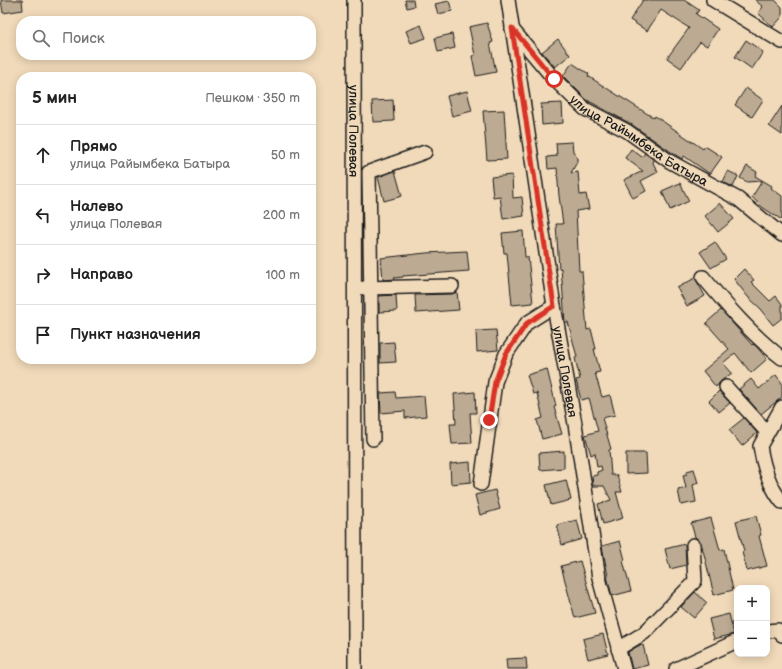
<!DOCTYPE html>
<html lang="ru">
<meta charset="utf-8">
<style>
:root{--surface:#fff;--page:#f2f2f2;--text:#222;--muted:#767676;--line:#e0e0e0}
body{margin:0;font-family:"Balsamiq Sans",sans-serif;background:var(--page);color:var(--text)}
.controls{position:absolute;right:12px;bottom:12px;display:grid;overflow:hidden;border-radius:8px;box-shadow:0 2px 10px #0003}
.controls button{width:36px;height:36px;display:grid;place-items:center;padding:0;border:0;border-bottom:1px solid var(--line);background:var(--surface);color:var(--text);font:20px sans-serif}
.stop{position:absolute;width:12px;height:12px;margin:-9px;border:3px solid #d93025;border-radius:50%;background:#fff}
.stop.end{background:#d93025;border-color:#fff;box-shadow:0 1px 4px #0008}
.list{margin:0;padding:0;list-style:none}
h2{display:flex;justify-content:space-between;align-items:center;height:52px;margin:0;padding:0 16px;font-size:17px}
h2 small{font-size:13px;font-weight:400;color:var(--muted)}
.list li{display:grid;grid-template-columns:26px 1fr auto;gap:12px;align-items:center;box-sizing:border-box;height:60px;padding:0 16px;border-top:1px solid var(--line)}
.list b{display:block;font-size:15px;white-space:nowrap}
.list p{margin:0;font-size:13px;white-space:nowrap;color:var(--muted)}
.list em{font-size:13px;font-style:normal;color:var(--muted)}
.icon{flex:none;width:22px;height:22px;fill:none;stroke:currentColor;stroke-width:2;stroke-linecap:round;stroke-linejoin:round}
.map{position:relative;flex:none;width:782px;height:669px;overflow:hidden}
.search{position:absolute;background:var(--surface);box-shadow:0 2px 10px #0003;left:16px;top:16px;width:300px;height:44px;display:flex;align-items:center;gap:10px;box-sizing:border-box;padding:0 14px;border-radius:16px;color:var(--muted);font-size:15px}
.panel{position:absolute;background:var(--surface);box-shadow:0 2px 10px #0003;left:16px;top:72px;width:300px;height:292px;border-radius:16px}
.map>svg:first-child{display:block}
</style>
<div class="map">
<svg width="782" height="669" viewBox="0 0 782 669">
<rect width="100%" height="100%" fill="#f1daba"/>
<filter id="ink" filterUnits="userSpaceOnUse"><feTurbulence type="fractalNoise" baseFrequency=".025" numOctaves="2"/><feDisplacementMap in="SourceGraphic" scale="8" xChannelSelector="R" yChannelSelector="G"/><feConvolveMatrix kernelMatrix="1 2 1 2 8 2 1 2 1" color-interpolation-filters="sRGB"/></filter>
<g filter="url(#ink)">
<path fill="#bcab92" stroke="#1c1c1c" d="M 1,0 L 22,0 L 23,10 L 3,13 Z
M 405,0 L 413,0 L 414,6 L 407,8 Z
M 643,0 L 684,0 L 699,10 L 696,14 L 718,29 L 707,46 L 700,42 L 681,68 L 667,58 L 689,28 L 661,10 L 647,31 L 630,20 Z
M 755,0 L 775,0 L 782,7 L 782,17 L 773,27 L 758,13 L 763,7 Z
M 449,1 L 452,11 L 438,14 L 435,4 Z
M 487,23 L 493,42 L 490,43 L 496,72 L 476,76 L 472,56 L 475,55 L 469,27 Z
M 421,25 L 426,38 L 411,43 L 406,31 Z
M 452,34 L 455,48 L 438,52 L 435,38 Z
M 558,39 L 570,55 L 555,67 L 542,52 Z
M 746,40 L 763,52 L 752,69 L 735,57 Z
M 572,63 L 589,74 L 588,76 L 608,89 L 654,118 L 655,116 L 703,149 L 705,146 L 722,157 L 710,174 L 684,156 L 682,159 L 674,154 L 631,124 L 587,100 L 563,76 Z
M 746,88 L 763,100 L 752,117 L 735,105 Z
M 467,91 L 472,111 L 452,116 L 447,96 Z
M 393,100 L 394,121 L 373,122 L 372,101 Z
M 562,103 L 563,123 L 542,125 L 541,104 Z
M 782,106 L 782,135 L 769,126 Z
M 504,110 L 507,159 L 487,160 L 483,111 Z
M 572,142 L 573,151 L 577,158 L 577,162 L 571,173 L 578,172 L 580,195 L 586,194 L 589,209 L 576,211 L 579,271 L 582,271 L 587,330 L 591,329 L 596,349 L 594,349 L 600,372 L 595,373 L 602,397 L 610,395 L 615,415 L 602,418 L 611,449 L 609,450 L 611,475 L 617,475 L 622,492 L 616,492 L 623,518 L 603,524 L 598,504 L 611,500 L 604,486 L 593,486 L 592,476 L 597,475 L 597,472 L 602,470 L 601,466 L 597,467 L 595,453 L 591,455 L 585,435 L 598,431 L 589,398 L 581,400 L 576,380 L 580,379 L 575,358 L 577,357 L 568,322 L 565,322 L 561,268 L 559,269 L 556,224 L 563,224 L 559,196 L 557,168 L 548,169 L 547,157 L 557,156 L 556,143 Z
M 631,149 L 642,157 L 645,153 L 654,160 L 653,163 L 658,172 L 641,181 L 646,191 L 633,198 L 624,180 L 643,171 L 625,158 Z
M 747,166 L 757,172 L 755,176 L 772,186 L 771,188 L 782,196 L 782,220 L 762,207 L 752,197 L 762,181 L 747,182 L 740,178 Z
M 395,171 L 402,196 L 384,201 L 378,177 Z
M 728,171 L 738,176 L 733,187 L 723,182 Z
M 512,175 L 513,198 L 522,197 L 524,216 L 503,219 L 500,196 L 493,197 L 491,177 Z
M 680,183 L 689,201 L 670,210 L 662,191 Z
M 720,203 L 734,219 L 718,232 L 705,216 Z
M 523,231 L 525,257 L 528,257 L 533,303 L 512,305 L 507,253 L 504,253 L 502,233 Z
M 715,242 L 726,259 L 711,268 L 700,252 Z
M 467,251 L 469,271 L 403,276 L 403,277 L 394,278 L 395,279 L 383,280 L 381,258 L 426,253 Z
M 744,269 L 754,280 L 751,282 L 770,301 L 776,296 L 782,304 L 782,318 L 773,325 L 760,309 L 761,309 L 748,297 L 734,279 Z
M 695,278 L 705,296 L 687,306 L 677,288 Z
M 457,292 L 459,310 L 416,313 L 415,295 L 452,294 Z
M 396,295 L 397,311 L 379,312 L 379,296 Z
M 721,310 L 752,345 L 753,344 L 756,346 L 767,359 L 751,373 L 735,353 L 723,363 L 732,373 L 721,381 L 716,387 L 703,371 L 729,349 L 706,323 Z
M 496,330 L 498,350 L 477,352 L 476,331 Z
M 394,342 L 396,362 L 380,363 L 380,343 Z
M 547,369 L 556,406 L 554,407 L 562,434 L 542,439 L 537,420 L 543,418 L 537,393 L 533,394 L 527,375 Z
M 776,375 L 782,383 L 782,397 L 761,414 L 739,389 L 751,379 L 759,389 Z
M 719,391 L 730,403 L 719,412 L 709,401 Z
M 395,392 L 396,398 L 424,396 L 426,416 L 405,418 L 405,411 L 381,413 L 380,393 Z
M 475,392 L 476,413 L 470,413 L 472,443 L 452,444 L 450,424 L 456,424 L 454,394 Z
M 744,418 L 757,433 L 742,446 L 729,430 Z
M 564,451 L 564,468 L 540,470 L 539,453 Z
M 626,453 L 646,453 L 647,473 L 626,474 Z
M 470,462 L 471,482 L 451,484 L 450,464 Z
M 694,469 L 698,483 L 693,485 L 696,502 L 681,505 L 678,490 L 686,488 L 683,475 L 687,474 L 687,471 Z
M 566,480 L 571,500 L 551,505 L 546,485 Z
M 495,490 L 500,509 L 480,515 L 475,495 Z
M 756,516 L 761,535 L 759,536 L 767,566 L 747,571 L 742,552 L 744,551 L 736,521 Z
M 711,518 L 720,550 L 724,549 L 733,590 L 714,595 L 701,542 L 695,537 L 691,523 Z
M 577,520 L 582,539 L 562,545 L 557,525 Z
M 620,541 L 625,560 L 623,561 L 631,591 L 612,596 L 607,576 L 608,576 L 602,546 Z
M 685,544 L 686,565 L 670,569 L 665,549 Z
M 580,561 L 595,613 L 575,618 L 561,566 Z
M 695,592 L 707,603 L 694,618 L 681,607 Z
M 729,614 L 734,634 L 714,639 L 709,619 Z
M 603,634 L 608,654 L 588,659 L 583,639 Z
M 643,645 L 648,665 L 632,669 L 628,652 L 638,646 Z
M 526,658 L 527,669 L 507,669 L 506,659 Z"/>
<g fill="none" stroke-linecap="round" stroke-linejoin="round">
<g stroke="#1c1c1c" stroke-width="16">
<g id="minor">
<path id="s1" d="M 354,0 L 355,669"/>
<path id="s2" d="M 508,0 L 554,306 L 575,424 L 599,578 L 624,669"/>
<path d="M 713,0 L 782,42"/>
<path id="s3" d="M 512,29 L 554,79 L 585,109 L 627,131 L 669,161 L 738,199 L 782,235"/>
<path d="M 703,277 C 727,306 752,335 782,358"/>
<path d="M 363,288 L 452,286"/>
<path d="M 726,387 L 767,432"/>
<path d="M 782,407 L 760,446 C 763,465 769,486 782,502"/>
<path d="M 373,439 L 369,172 L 425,152"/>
<path d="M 481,484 L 495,382 L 506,354 L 527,323 L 554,306"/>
<path d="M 767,631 L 778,630 L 782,635"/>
<path d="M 618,649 L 644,633 L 695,581 L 693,545"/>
<path d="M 676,669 L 737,641"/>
</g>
</g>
<use href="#minor" stroke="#f1daba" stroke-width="13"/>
</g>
</g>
<g fill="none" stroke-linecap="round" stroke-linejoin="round" filter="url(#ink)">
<path stroke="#d93025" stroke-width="5" d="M 489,420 L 495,382 L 506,354 L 527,323 L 554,306 L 512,28 L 554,79"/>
</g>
<g text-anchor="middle" stroke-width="3" stroke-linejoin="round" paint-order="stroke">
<g font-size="13" fill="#1c1c1c" stroke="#f1daba">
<text dy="5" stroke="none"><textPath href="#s1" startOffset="131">улица Полевая</textPath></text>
<text dy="5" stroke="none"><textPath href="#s3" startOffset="171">улица Райымбека Батыра</textPath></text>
<text dy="5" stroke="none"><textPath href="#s2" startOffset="376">улица Полевая</textPath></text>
</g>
</g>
</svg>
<div class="controls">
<button>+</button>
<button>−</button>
</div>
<div class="stop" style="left:554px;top:79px"></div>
<div class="stop end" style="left:489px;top:420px"></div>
<div class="search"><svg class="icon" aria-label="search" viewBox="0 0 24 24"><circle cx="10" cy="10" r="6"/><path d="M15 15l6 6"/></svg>Поиск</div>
<section class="panel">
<h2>5 мин<small>Пешком · 350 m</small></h2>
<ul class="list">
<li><svg class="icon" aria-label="ahead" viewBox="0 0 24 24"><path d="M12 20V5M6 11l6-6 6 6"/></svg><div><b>Прямо</b><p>улица Райымбека Батыра</p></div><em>50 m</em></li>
<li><svg class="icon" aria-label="left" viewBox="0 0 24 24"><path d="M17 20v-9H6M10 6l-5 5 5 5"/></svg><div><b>Налево</b><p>улица Полевая</p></div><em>200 m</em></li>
<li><svg class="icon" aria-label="right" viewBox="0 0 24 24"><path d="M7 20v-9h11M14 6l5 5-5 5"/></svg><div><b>Направо</b></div><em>100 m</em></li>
<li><svg class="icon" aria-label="arrive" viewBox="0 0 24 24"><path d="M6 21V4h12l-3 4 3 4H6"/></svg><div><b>Пункт назначения</b></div></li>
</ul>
</section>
</div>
